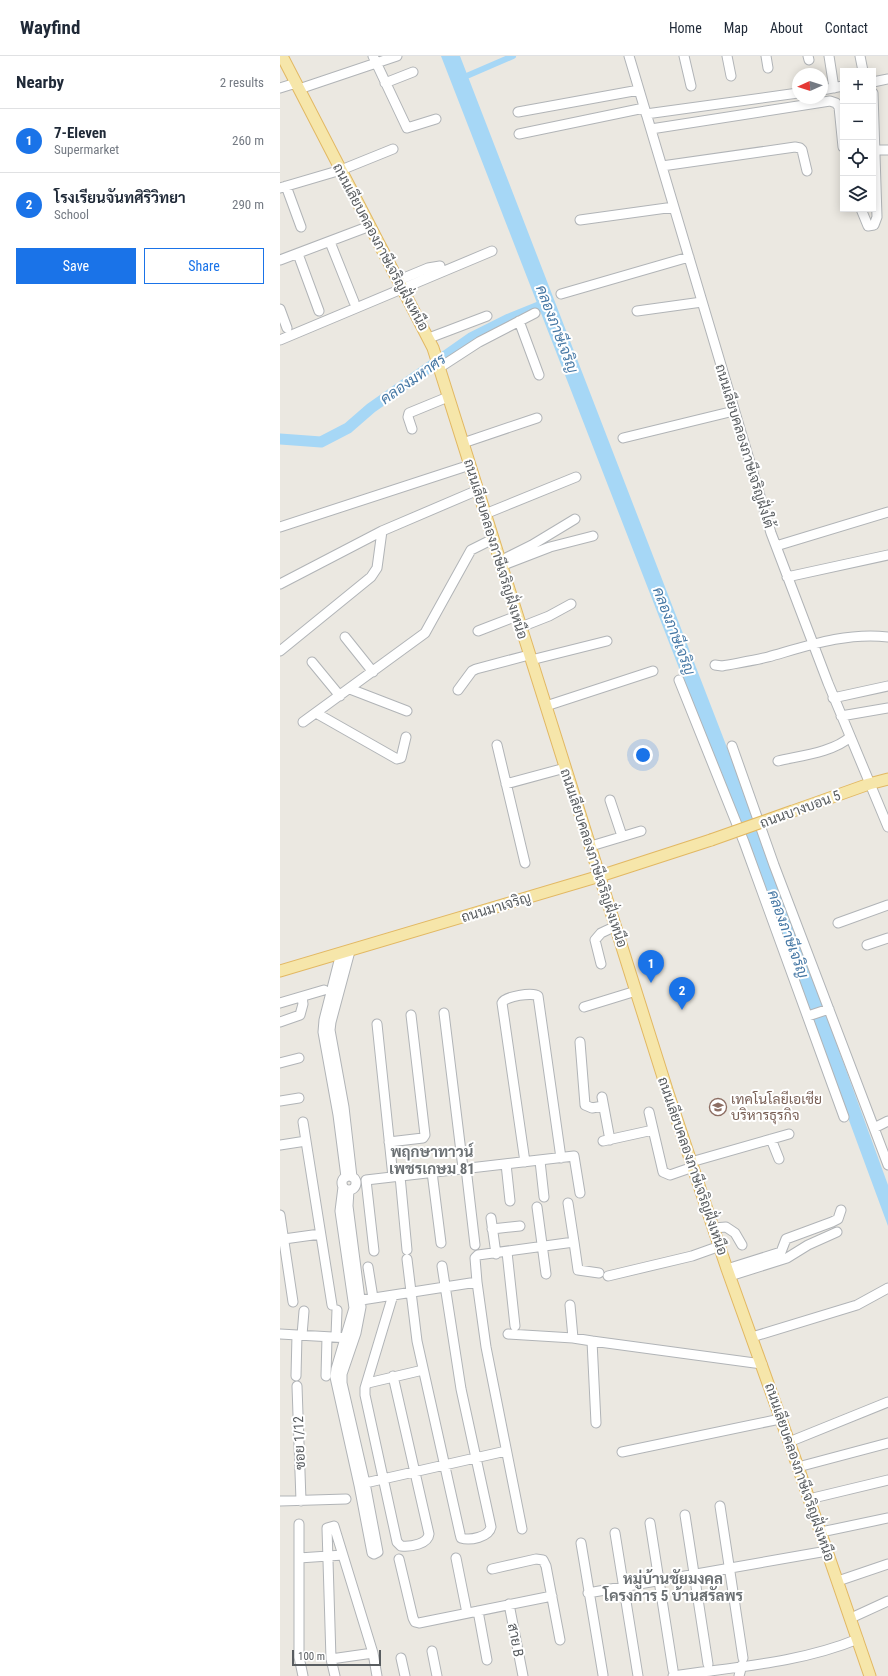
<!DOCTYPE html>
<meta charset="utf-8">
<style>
:root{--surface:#fff;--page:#f6f6f7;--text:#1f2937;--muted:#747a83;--line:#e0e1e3;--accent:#1a73e8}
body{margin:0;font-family:"Roboto Condensed",Sarabun,sans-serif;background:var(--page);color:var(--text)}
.controls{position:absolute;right:12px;top:12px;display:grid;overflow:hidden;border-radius:0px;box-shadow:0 2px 10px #0003}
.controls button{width:36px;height:36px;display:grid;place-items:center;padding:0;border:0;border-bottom:1px solid var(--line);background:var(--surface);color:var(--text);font:20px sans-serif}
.compass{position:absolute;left:512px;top:12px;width:36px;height:36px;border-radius:50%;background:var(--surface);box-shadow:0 2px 10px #0003;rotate:267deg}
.scale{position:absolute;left:12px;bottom:10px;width:89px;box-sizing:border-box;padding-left:4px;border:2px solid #595d60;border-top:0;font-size:11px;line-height:14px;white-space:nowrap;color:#595d60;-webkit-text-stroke:3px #fff;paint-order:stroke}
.you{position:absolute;left:363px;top:699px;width:14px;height:14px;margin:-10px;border:3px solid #fff;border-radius:50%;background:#1a73e8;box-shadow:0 0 0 6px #1a73e833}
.badge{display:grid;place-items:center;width:26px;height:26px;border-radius:50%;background:var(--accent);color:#fff;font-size:13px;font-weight:700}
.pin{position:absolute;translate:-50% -33px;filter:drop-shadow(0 1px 2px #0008)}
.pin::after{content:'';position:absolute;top:21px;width:14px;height:12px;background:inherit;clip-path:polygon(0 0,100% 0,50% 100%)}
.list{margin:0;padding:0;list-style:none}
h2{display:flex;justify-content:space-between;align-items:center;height:52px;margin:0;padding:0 16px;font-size:17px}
h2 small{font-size:13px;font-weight:400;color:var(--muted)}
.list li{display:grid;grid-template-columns:26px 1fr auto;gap:12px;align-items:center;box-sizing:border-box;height:64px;padding:0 16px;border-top:1px solid var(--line)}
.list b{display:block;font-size:15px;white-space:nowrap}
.list p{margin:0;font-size:13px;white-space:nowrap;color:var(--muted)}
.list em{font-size:13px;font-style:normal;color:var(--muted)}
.actions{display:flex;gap:8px;padding:12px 16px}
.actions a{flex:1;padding:9px 0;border:1px solid var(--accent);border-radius:0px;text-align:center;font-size:14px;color:var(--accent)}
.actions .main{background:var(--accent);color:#fff}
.icon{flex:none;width:22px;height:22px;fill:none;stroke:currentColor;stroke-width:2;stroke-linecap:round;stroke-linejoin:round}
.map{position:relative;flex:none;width:608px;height:1620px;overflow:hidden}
header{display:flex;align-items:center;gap:24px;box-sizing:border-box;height:56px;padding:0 20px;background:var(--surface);border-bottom:1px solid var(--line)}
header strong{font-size:19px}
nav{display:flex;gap:22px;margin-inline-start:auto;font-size:14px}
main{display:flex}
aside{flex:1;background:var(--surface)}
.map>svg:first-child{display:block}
</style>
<header>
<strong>Wayfind</strong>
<nav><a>Home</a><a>Map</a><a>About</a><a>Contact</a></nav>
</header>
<main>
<aside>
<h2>Nearby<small>2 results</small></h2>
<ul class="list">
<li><span class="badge">1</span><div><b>7-Eleven</b><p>Supermarket</p></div><em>260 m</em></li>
<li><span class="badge">2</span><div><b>โรงเรียนจันทศิริวิทยา</b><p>School</p></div><em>290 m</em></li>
</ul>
<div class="actions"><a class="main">Save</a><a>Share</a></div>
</aside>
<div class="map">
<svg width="608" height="1620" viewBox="0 0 608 1620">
<rect width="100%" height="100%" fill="#ebe8e1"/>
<path fill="#a6d7f6" d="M 161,0 L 180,0 L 475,764 L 608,1129 L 608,1170 L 460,769 Z"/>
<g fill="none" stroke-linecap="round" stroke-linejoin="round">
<path stroke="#a6d7f6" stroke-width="6" d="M 182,22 L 233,0"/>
<path stroke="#a6d7f6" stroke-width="11" d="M 0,383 L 41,386 L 68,372 L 91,352 L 191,282 L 229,263 L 266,248"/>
<g stroke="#b1b4b7" stroke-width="11">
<path id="minor" d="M 93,0 L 127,72 L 156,63
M 349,0 L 491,477 L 548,627 L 608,771
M 404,0 L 411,30
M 447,0 L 451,20
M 486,0 L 488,12
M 528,0 L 529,4
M 549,0 L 554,32
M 580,0 L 583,15
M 593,26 L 608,23
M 105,27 L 133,16
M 0,32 L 16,27
M 19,33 L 117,0
M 542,34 L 563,30
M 238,56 L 359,34
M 366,58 L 518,37
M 371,73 L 550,45 L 556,47 L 559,51 L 563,91
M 239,78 L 364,52
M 593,94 L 608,94
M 382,110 L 515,91 L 520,92 L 522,94 L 527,115
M 6,130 L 21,171
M 0,132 L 61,114 L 113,93
M 581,153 L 588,170 L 594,169 L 597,161 L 593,37
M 300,164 L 394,151
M 50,186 L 74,246
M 18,198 L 39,255
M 0,204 L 90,170
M 119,224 L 148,212 L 160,210
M 281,238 L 409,201
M 0,253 L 7,272
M 357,255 L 422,246
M 239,265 L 259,319
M 149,282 L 207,260
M 0,284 L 212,195
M 159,312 L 199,286 L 255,257
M 132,373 L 128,361 L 129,357 L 168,341
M 343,382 L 454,355
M 183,387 L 257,362
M 205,458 L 296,421
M 0,471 L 190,409
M 496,490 L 608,456
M 220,505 L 252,489 L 295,463
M 221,510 L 270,491 L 313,480
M 507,521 L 608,499
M 0,528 L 102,475 L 198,434
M 241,571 L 269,560 L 291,548
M 198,575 L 237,560
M 65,581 L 93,616
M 0,595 L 91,521 L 97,512 L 102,475
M 251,604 L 327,585
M 32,606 L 60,640
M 435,609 L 442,610 C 457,607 473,605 488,601 C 527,590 566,576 608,581
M 399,624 L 464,786 L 564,1061
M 70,633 L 127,655
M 178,634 L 192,615 L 196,613 L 249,599
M 553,642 L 608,630
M 266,650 L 373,615
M 36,657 L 117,703 L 121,702 L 126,681
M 561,660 L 608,652
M 23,666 L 145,577 L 191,494 L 213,483
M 217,689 L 245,807
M 452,690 L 494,809 L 594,1072
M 498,705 C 519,700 554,696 570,681
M 226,728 L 285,712
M 330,744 L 342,780
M 311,790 L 361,775
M 558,867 L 608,849
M 587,889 L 608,882
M 70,895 L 51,966 L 50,974 L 64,1051 L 72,1121
M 61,897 L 44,964 L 43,976 L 58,1059 L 66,1121
M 321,908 L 315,884 L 321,877 L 336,870
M 0,947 L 44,934
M 304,951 L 356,935
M 164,957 L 183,1112
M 528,960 L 549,953
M 0,966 L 20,959 L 23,948 L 22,941
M 97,968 L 113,1121
M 300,986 L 305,1049 L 312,1052 L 323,1050
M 0,1007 L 19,1002
M 322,1041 L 330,1084
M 0,1045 L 19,1042
M 369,1056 L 383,1116 L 390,1119 L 413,1111
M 608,1065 L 594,1072 L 608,1109
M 23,1066 L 52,1249
M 491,1083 L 499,1103
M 323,1085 L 373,1074
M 109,1086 L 143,1082 L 145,1079 L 131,959
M 0,1089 L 26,1085
M 260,1105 L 264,1141
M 245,1106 L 222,947 C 225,940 253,936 258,940 L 281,1102
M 411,1106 L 509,1078
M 226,1108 L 230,1145
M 186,1112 L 195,1189
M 152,1116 L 161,1187
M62 1127a7 7 0 1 1 14 0a7 7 0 1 1-14 0Z
M 120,1120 L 127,1194
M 63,1131 L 60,1155 L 74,1252 L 56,1313 L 55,1321 L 79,1429 L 92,1497 L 94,1498 L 98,1496 L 85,1427 L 62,1327 L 62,1318 L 76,1277 L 81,1251 L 68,1150 L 69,1134
M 257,1151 L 266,1218
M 0,1159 L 13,1246
M 211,1162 L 216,1198
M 434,1172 L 446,1171 L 455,1177 L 462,1189
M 212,1173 L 240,1170
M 4,1183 L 40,1178
M 294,1186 L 298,1214 L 319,1217
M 94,1195 L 86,1124 L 294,1100 L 300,1137
M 227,1196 L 235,1270
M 127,1203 L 137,1285 L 180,1478 L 181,1482 C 190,1485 209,1481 211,1471 L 181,1333 L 162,1210
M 88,1211 L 93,1242
M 447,1213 L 501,1196 L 506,1183 L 552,1166 L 558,1163 L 561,1154
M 328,1220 L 412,1200 L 440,1190
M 450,1220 L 507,1202 L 528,1189 L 557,1176
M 197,1226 L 206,1291 L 242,1473
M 113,1239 L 85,1332 L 85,1339 L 117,1486 L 121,1490 C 131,1491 148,1488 149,1478 L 113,1320
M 75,1245 L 197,1226 L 195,1202 L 198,1199 L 294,1186 L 288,1147
M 290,1249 L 293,1282 L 312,1285
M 0,1278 L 70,1282
M 228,1278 L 293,1282
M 22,1279 L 24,1255
M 56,1280 L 57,1254
M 472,1281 L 577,1249 L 608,1232
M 16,1320 L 17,1279
M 46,1320 L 47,1281
M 88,1327 L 143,1314
M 17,1330 L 21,1445
M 316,1367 L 312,1285 L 482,1308
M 509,1386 L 608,1346
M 342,1396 L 500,1363
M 518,1411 L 608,1387
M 81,1428 L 226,1395
M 529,1443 L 608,1424
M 0,1445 L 66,1443
M 440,1450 L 463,1602
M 405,1459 L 428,1608
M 370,1467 L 393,1614
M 19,1468 L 19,1601 L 23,1620
M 541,1476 L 608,1462
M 335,1477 L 358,1620
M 301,1487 L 323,1619
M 19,1502 L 63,1499
M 176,1502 L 187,1557
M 119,1503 L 133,1562 L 135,1566 L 139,1567 L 272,1540
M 212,1513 L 256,1503 L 263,1504 L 266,1510 L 280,1584
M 558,1525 L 608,1508
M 308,1537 L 547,1495
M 229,1548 L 243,1620
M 198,1555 L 207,1604
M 571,1562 L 608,1545
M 152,1595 L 157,1620
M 121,1602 L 125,1620
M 51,1603 L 93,1597
M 55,1620 L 51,1603 L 47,1472 L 54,1470 L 93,1597 L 97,1620
M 393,1620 C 454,1611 520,1607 578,1583
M 459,1620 L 462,1609"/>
</g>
<g stroke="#e2b863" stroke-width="13">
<path id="major" d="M 2,0 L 153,292 L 388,1037 L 447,1213 L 518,1411 L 590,1620
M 513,755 L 589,728 L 608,723
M 0,915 L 320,820 L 431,784"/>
</g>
<use href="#minor" stroke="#fff" stroke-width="9"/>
<use href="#major" stroke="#f6e6aa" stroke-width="11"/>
<g stroke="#e2b863" stroke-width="13" stroke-linecap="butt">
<path id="major-bridge" d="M 431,784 L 513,755"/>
</g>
<use href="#major-bridge" stroke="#f6e6aa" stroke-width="11"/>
</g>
<defs>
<g id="university-ring" transform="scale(0.9)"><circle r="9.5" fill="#fff" stroke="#8d6e63" stroke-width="1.5"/><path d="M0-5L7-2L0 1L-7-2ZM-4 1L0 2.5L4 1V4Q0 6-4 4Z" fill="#8d6e63"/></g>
</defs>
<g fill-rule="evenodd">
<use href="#university-ring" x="438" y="1051"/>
</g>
<g text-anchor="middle" stroke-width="4" stroke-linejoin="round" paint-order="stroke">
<g font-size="14" fill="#595d60" stroke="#fff">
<text transform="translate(101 191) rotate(62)" y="5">ถนนเลียบคลองภาษีเจริญฝั่งเหนือ</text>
<text transform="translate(465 390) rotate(73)" y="5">ถนนเลียบคลองภาษีเจริญฝั่งใต้</text>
<text transform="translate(216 493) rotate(73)" y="5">ถนนเลียบคลองภาษีเจริญฝั่งเหนือ</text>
<text transform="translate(520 753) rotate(-20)" y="5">ถนนบางบอน 5</text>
<text transform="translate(314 802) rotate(72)" y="5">ถนนเลียบคลองภาษีเจริญฝั่งเหนือ</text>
<text transform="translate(216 851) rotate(-17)" y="5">ถนนมาเจริญ</text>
<text transform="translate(413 1110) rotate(71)" y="5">ถนนเลียบคลองภาษีเจริญฝั่งเหนือ</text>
<text transform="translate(19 1387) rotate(-92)" y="5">ซอย 1/12</text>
<text transform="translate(520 1416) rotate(71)" y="5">ถนนเลียบคลองภาษีเจริญฝั่งเหนือ</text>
<text transform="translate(236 1584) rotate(79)" y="5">สาย B</text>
</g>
<g font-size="14" fill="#785e54" stroke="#fff" text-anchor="start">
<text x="451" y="1048">เทคโนโลยีเอเชีย<tspan x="451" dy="16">บริหารธุรกิจ</tspan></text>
</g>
<g font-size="15" font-style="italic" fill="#4678a5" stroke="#fff">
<text transform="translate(277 273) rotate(69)" y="5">คลองภาษีเจริญ</text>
<text transform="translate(133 323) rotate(-35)" y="5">คลองมหาศร</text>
<text transform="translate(394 575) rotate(69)" y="5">คลองภาษีเจริญ</text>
<text transform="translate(508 878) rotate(70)" y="5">คลองภาษีเจริญ</text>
</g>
<g font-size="15" font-weight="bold" fill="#6a6f72" stroke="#fff">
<text x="152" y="1101">พฤกษาทาวน์<tspan x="152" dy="17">เพชรเกษม 81</tspan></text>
<text x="393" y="1528">หมู่บ้านชัยมงคล<tspan x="393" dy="17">โครงการ 5 บ้านสรัลพร</tspan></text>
</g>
</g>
</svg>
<div class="controls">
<button>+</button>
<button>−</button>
<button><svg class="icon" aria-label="locate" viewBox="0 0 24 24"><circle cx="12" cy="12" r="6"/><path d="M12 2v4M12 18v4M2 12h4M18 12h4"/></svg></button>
<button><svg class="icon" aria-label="layers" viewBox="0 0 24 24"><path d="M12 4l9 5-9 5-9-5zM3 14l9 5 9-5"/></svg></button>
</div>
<svg class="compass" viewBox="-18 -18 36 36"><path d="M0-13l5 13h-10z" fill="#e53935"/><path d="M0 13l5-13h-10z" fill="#747a83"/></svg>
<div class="scale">100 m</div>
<div class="you"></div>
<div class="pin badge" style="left:371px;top:927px">1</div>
<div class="pin badge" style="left:402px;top:954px">2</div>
</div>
</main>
